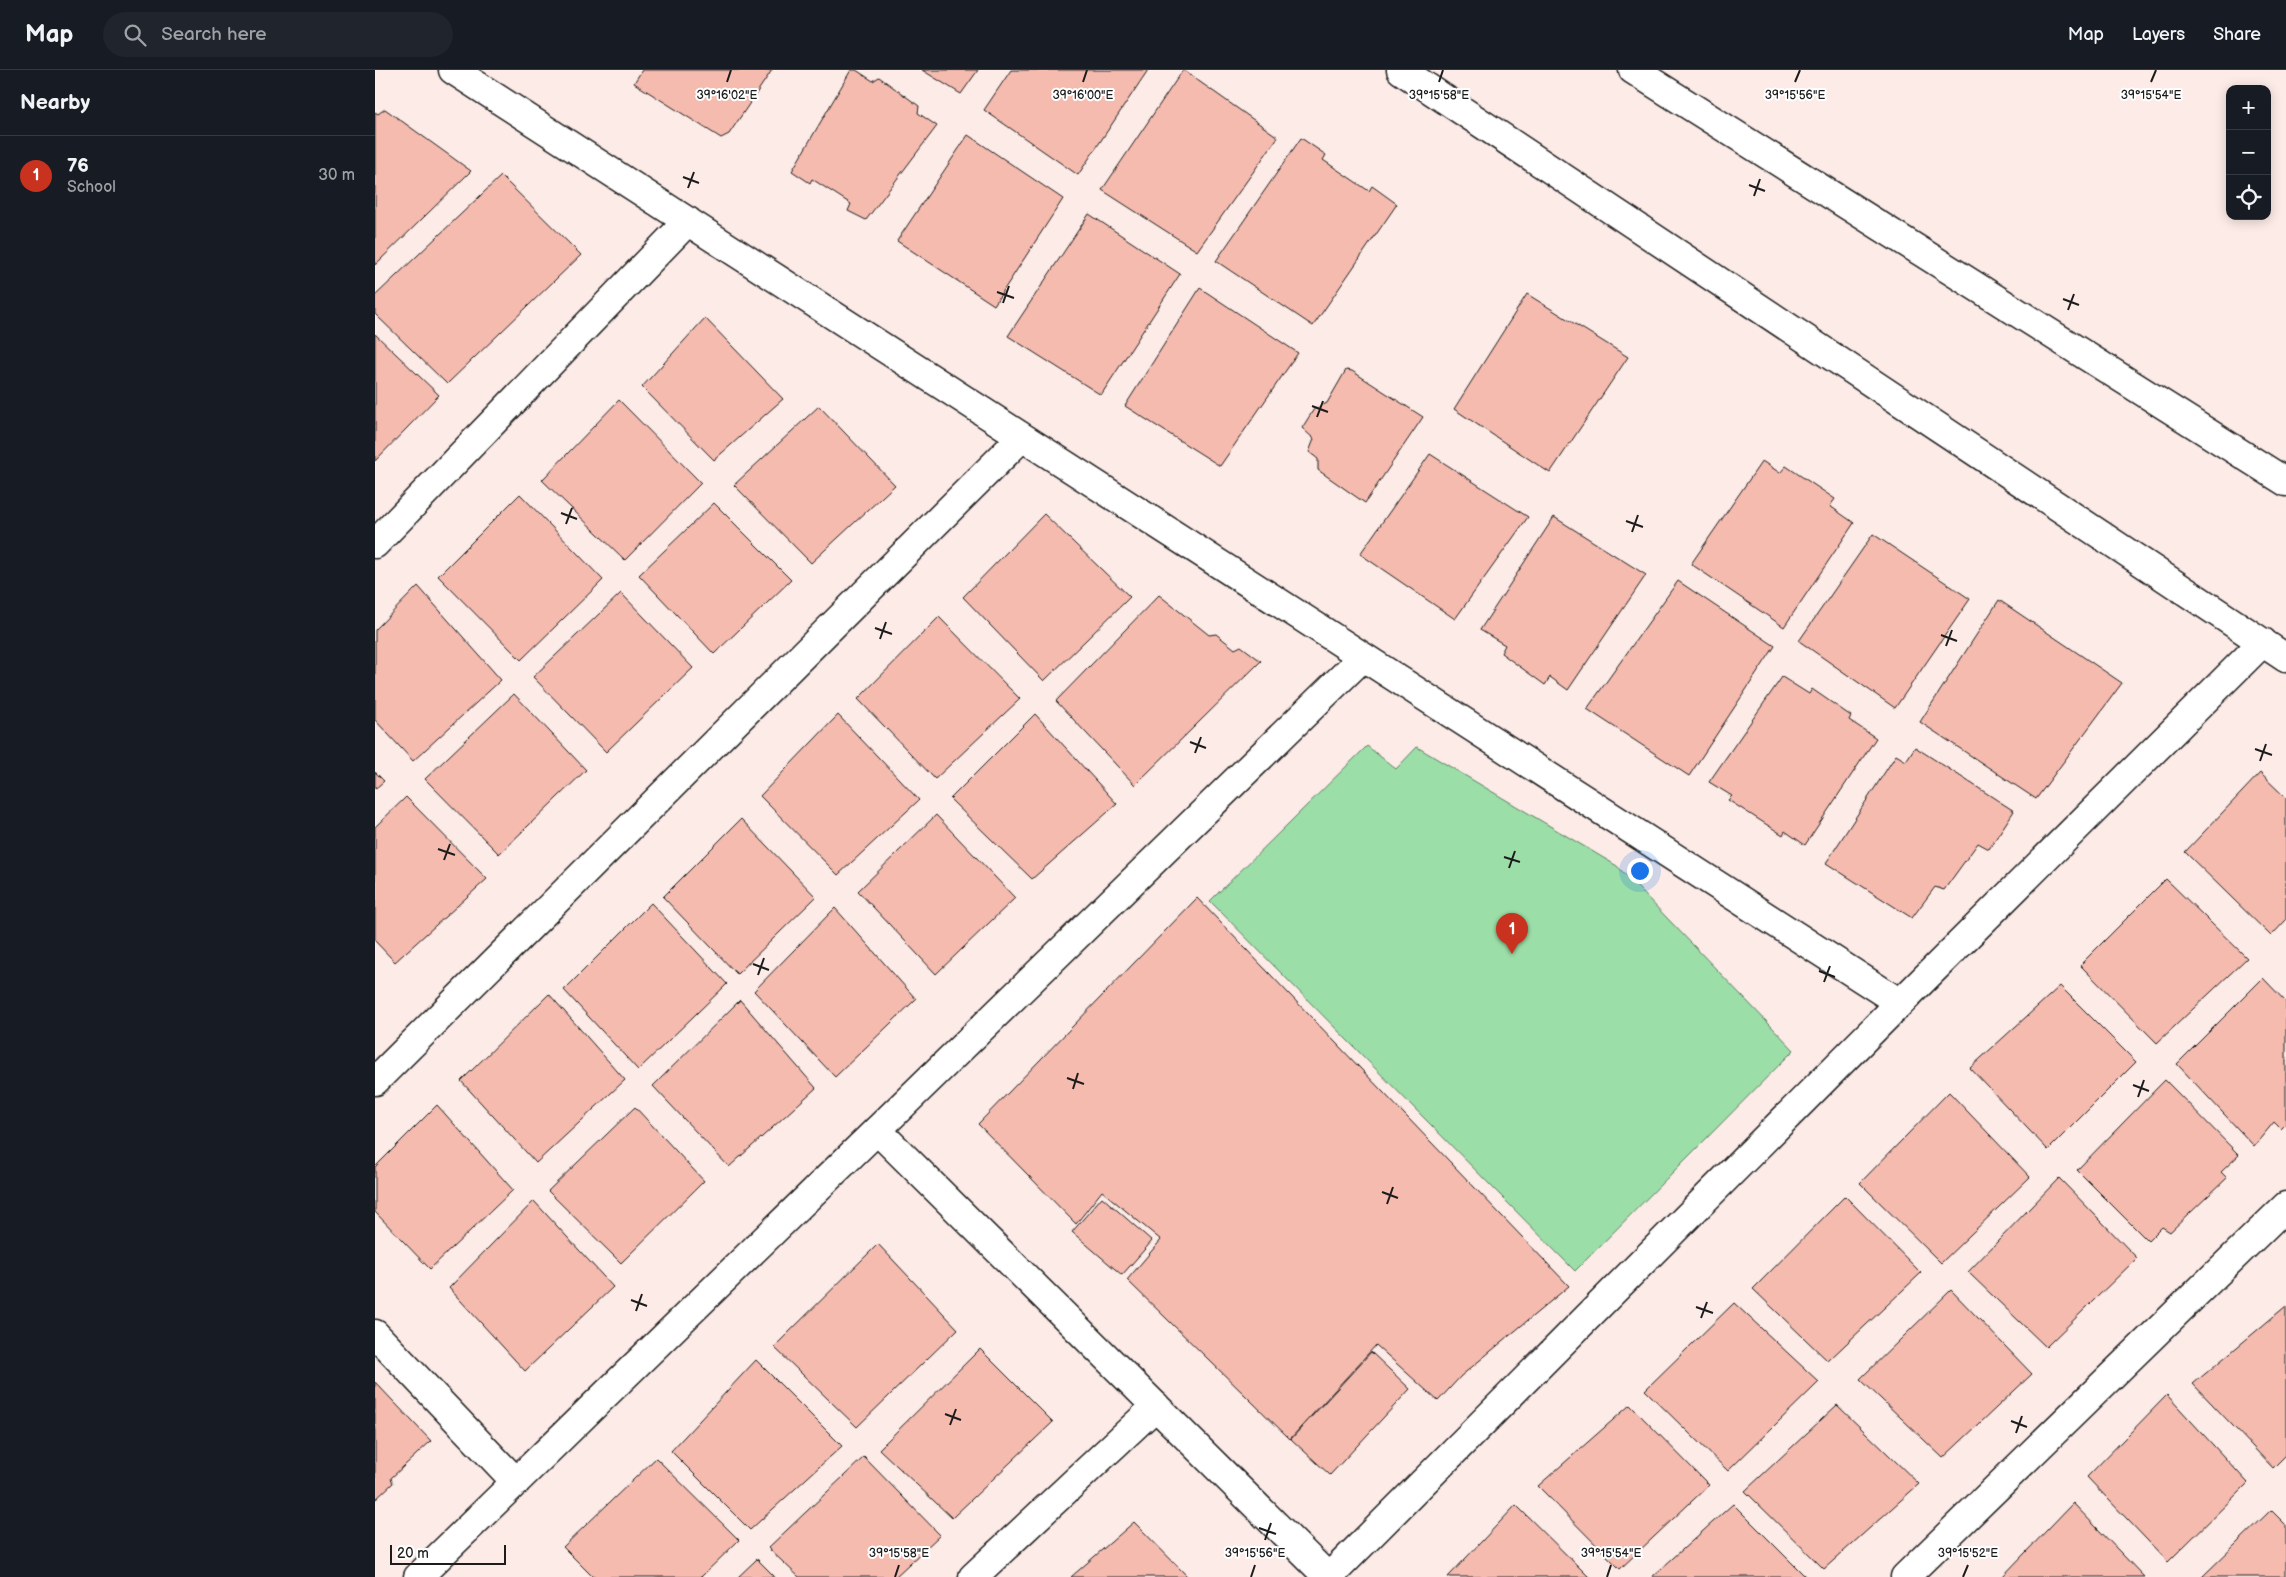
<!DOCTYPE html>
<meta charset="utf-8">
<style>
:root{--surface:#171b24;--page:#20242c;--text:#f1f3f6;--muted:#9ea1a6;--line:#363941;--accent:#c8321e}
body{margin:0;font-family:"Balsamiq Sans",sans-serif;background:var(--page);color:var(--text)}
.controls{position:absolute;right:15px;top:15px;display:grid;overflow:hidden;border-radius:10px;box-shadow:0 2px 12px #0003}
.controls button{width:45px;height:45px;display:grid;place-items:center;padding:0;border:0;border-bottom:1px solid var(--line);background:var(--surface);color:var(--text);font:25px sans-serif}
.scale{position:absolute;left:15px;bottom:12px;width:116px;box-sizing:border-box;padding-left:5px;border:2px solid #1c1c1c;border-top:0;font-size:14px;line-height:18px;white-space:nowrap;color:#1c1c1c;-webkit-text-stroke:4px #fff;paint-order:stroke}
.you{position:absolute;left:1264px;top:800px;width:18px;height:18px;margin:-12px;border:4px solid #fff;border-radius:50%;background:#1a73e8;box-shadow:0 0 0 8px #1a73e833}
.badge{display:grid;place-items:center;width:32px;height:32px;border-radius:50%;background:var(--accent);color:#fff;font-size:16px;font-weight:700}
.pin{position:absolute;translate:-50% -41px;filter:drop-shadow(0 1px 2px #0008)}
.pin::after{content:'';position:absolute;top:26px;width:18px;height:15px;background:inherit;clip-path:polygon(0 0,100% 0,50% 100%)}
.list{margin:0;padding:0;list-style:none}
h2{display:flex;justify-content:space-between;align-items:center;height:65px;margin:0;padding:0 20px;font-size:21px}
h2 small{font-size:16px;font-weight:400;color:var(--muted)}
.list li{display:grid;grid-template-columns:32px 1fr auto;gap:15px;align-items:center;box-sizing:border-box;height:80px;padding:0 20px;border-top:1px solid var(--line)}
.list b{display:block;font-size:19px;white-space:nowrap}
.list p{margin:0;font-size:16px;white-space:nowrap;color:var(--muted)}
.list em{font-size:16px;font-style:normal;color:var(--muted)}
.icon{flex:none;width:28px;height:28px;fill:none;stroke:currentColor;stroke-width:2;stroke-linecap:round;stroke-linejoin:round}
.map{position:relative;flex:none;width:1911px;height:1507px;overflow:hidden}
header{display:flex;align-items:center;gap:30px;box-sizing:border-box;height:70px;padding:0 25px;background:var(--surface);border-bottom:1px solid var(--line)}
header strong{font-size:24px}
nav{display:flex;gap:28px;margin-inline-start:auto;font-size:18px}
.search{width:350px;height:45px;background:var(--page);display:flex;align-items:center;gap:12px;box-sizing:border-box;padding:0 18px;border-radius:28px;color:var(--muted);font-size:19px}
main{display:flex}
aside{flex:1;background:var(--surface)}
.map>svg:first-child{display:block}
</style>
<header>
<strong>Map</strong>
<div class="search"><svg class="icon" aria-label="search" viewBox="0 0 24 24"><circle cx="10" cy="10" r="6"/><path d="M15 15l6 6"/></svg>Search here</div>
<nav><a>Map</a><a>Layers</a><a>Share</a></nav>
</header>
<main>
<aside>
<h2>Nearby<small></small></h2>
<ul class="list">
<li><span class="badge">1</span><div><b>76</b><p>School</p></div><em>30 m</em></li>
</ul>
</aside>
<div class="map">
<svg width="1911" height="1507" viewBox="0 0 1911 1507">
<rect width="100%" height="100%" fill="#fcebe7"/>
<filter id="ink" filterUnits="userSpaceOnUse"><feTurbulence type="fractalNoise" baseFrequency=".02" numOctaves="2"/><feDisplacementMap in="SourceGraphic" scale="10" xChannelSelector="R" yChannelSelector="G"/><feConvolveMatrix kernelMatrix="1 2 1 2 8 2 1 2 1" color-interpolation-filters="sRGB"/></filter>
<g filter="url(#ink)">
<path fill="#9cdea7" stroke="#5c7d62" d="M 992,676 L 1021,699 L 1042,677 L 1242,796 L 1419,980 L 1200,1201 L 835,831 Z"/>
<path fill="#f6bbaf" stroke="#1c1c1c" d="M 267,0 L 397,0 L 354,64 L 346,68 L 259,13 Z
M 476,0 L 481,0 L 498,11 L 504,7 L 544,36 L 543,43 L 562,56 L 491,150 L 473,141 L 476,134 L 437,109 L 435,113 L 417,101 Z
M 547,0 L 603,0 L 586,24 Z
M 636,0 L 773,0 L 703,105 L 609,40 Z
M 808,0 L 903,67 L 822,181 L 727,120 Z
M 10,39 L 96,101 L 0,195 L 0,42 L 3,44 Z
M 593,65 L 688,129 L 619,235 L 522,171 Z
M 926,68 L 951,85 L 948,90 L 994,121 L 997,116 L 1022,134 L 938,256 L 841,191 Z
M 126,106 L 206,185 L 72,314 L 0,244 L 0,226 Z
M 714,144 L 805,204 L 726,325 L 633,266 Z
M 825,218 L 923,283 L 845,396 L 750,336 Z
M 1152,224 L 1253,287 L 1175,403 L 1079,339 Z
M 330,248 L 408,329 L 339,390 L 267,317 Z
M 0,264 L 64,325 L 0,391 Z
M 971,300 L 977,301 L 1048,347 L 990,433 L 943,400 L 943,389 L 934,382 L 939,369 L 927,358 L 939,339 L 952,333 Z
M 244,330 L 326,413 L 250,490 L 167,410 Z
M 444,336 L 520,415 L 436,493 L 359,415 Z
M 1055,384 L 1153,447 L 1080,549 L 985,484 Z
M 1387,391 L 1405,403 L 1411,396 L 1460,429 L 1455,436 L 1479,453 L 1409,557 L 1316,494 Z
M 145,424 L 228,510 L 146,590 L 63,506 Z
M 339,433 L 416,510 L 339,584 L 264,505 Z
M 669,444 L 755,527 L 669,611 L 588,527 Z
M 1179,447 L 1271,505 L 1193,620 L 1175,607 L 1170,615 L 1126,583 L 1130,575 L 1105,560 Z
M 1498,464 L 1595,529 L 1520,638 L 1424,571 Z
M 1303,511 L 1400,576 L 1314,706 L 1212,639 Z
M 43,516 L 126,610 L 38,691 L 0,650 L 0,560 Z
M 246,523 L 318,598 L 231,682 L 158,607 Z
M 784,525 L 834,565 L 841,564 L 860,579 L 866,576 L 886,591 L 760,715 L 681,631 Z
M 1624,530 L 1747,613 L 1661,729 L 1545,652 Z
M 564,547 L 645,629 L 560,709 L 483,629 Z
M 1407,607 L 1434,624 L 1437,619 L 1476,646 L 1474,650 L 1501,668 L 1430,775 L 1410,761 L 1408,765 L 1353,730 L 1357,726 L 1334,712 Z
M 139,624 L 211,700 L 124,784 L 50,709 Z
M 660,644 L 742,734 L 657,809 L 575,729 Z
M 463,645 L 544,730 L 463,805 L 385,726 Z
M 1540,677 L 1639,741 L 1614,779 L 1603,773 L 1569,820 L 1560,817 L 1537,848 L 1451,793 L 1521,685 L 1531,691 Z
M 0,702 L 9,711 L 0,719 Z
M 1885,703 L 1911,728 L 1911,850 L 1896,866 L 1810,782 Z
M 31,727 L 112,809 L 20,892 L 0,871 L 0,757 Z
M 561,745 L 640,828 L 561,904 L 483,821 Z
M 366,749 L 441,827 L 362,904 L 288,827 Z
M 1791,809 L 1872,888 L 1782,973 L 1705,895 Z
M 822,828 L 1194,1216 L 1086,1306 L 1063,1331 L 1001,1275 L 915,1369 L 752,1210 L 786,1170 L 727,1121 L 701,1154 L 603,1054 Z
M 276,833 L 352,914 L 263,1000 L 189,920 Z
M 460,838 L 541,929 L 460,1007 L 379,921 Z
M 1888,908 L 1911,932 L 1911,1054 L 1906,1059 L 1899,1052 L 1879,1076 L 1802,994 Z
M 1685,916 L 1761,992 L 1673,1080 L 1595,998 Z
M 174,924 L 250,1010 L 161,1093 L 86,1011 Z
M 365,930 L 441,1018 L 354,1097 L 278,1016 Z
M 1790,1010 L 1864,1085 L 1846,1102 L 1852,1108 L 1795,1162 L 1787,1157 L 1773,1171 L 1702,1100 Z
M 1574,1022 L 1655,1107 L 1566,1193 L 1485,1113 Z
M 62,1035 L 138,1120 L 55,1199 L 0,1142 L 0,1097 Z
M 260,1037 L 329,1111 L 246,1193 L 173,1121 Z
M 1684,1108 L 1762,1188 L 1671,1277 L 1593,1202 Z
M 1470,1126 L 1546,1203 L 1453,1291 L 1378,1219 Z
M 727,1127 L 777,1171 L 747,1205 L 697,1162 Z
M 159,1131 L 238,1217 L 150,1301 L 74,1218 Z
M 503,1174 L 583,1259 L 482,1357 L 399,1277 Z
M 1576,1220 L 1657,1304 L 1568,1388 L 1485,1309 Z
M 1359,1233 L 1444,1312 L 1353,1401 L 1270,1320 Z
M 1911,1236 L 1911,1385 L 1898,1398 L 1818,1314 Z
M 605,1279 L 678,1352 L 577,1448 L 504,1379 Z
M 996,1282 L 1035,1319 L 955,1405 L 916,1369 Z
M 381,1290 L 467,1376 L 375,1460 L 296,1381 Z
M 0,1312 L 56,1371 L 16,1408 L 18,1413 L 0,1430 Z
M 1792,1325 L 1873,1413 L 1793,1492 L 1712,1407 Z
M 1255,1335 L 1334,1415 L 1245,1499 L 1163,1416 Z
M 1462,1335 L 1544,1414 L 1449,1499 L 1370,1421 Z
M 489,1387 L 565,1465 L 520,1507 L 424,1507 L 393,1478 Z
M 281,1388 L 364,1470 L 326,1507 L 218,1507 L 188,1477 Z
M 1698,1433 L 1769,1507 L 1627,1507 Z
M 1358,1434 L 1431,1507 L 1277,1507 Z
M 1141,1435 L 1214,1507 L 1073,1507 Z
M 1896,1440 L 1911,1455 L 1911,1507 L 1827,1507 Z
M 759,1452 L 813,1507 L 696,1507 Z
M 382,1489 L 400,1507 L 363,1507 Z"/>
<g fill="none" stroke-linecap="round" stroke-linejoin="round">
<g stroke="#1c1c1c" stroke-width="31">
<path id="minor" d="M 78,0 L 1525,933
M 1026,0 L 1911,588
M 1258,0 L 1911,412
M 0,474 L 313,151
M 0,1011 L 647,367
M 502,1060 L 953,1507
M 0,1264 L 141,1412
M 43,1507 L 988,587
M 598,1507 L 781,1336
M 954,1507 L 1525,933 L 1888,572
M 1530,1507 L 1911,1136"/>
</g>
<use href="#minor" stroke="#fff" stroke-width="28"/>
</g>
</g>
<path fill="none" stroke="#1c1c1c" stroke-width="2" d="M 352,12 L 356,0M 708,12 L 712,0M 1064,12 L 1068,0M 1420,12 L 1425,0M 1776,12 L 1781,0M 308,107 L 324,113M 1374,115 L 1390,121M 313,118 L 319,102M 1379,126 L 1385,109M 622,222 L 639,228M 1688,229 L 1704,235M 628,233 L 634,216M 1693,240 L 1699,224M 937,336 L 953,342M 942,347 L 948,331M 186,443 L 202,449M 1251,451 L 1268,457M 191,454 L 197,438M 1257,462 L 1263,445M 500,558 L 517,564M 1566,565 L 1582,571M 505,569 L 511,552M 1571,576 L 1577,560M 815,672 L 831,678M 1880,679 L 1897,685M 820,683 L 826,667M 1885,691 L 1891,674M 63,779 L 80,785M 1129,787 L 1145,792M 69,790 L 75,774M 1134,798 L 1140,781M 378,894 L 394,900M 1444,901 L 1460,907M 383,905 L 389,888M 1449,912 L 1455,896M 692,1008 L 709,1014M 1758,1015 L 1774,1021M 698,1019 L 703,1003M 1763,1027 L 1769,1010M 1007,1122 L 1023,1128M 1012,1134 L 1018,1117M 256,1230 L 272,1236M 1321,1237 L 1338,1243M 261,1241 L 267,1224M 1326,1248 L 1332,1232M 570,1344 L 586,1350M 1636,1351 L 1652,1357M 575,1355 L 581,1339M 1641,1363 L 1647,1346M 884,1458 L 901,1464M 890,1470 L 896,1453M 520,1507 L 524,1495M 876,1507 L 880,1495M 1232,1507 L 1236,1495M 1588,1507 L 1593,1495"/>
<g font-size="12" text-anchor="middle" fill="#1c1c1c" stroke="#fff" stroke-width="4" stroke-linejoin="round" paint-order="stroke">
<text x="1064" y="29">39°15'58"E</text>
<text x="1776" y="29">39°15'54"E</text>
<text x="352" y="29">39°16'02"E</text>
<text x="708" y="29">39°16'00"E</text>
<text x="1420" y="29">39°15'56"E</text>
<text x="524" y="1487">39°15'58"E</text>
<text x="880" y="1487">39°15'56"E</text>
<text x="1236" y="1487">39°15'54"E</text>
<text x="1593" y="1487">39°15'52"E</text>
</g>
</svg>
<div class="controls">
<button>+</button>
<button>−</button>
<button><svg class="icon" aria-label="locate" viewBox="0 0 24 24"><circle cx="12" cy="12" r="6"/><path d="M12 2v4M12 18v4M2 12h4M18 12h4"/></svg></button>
</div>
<div class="scale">20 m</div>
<div class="you"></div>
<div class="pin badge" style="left:1137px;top:884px">1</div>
</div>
</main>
